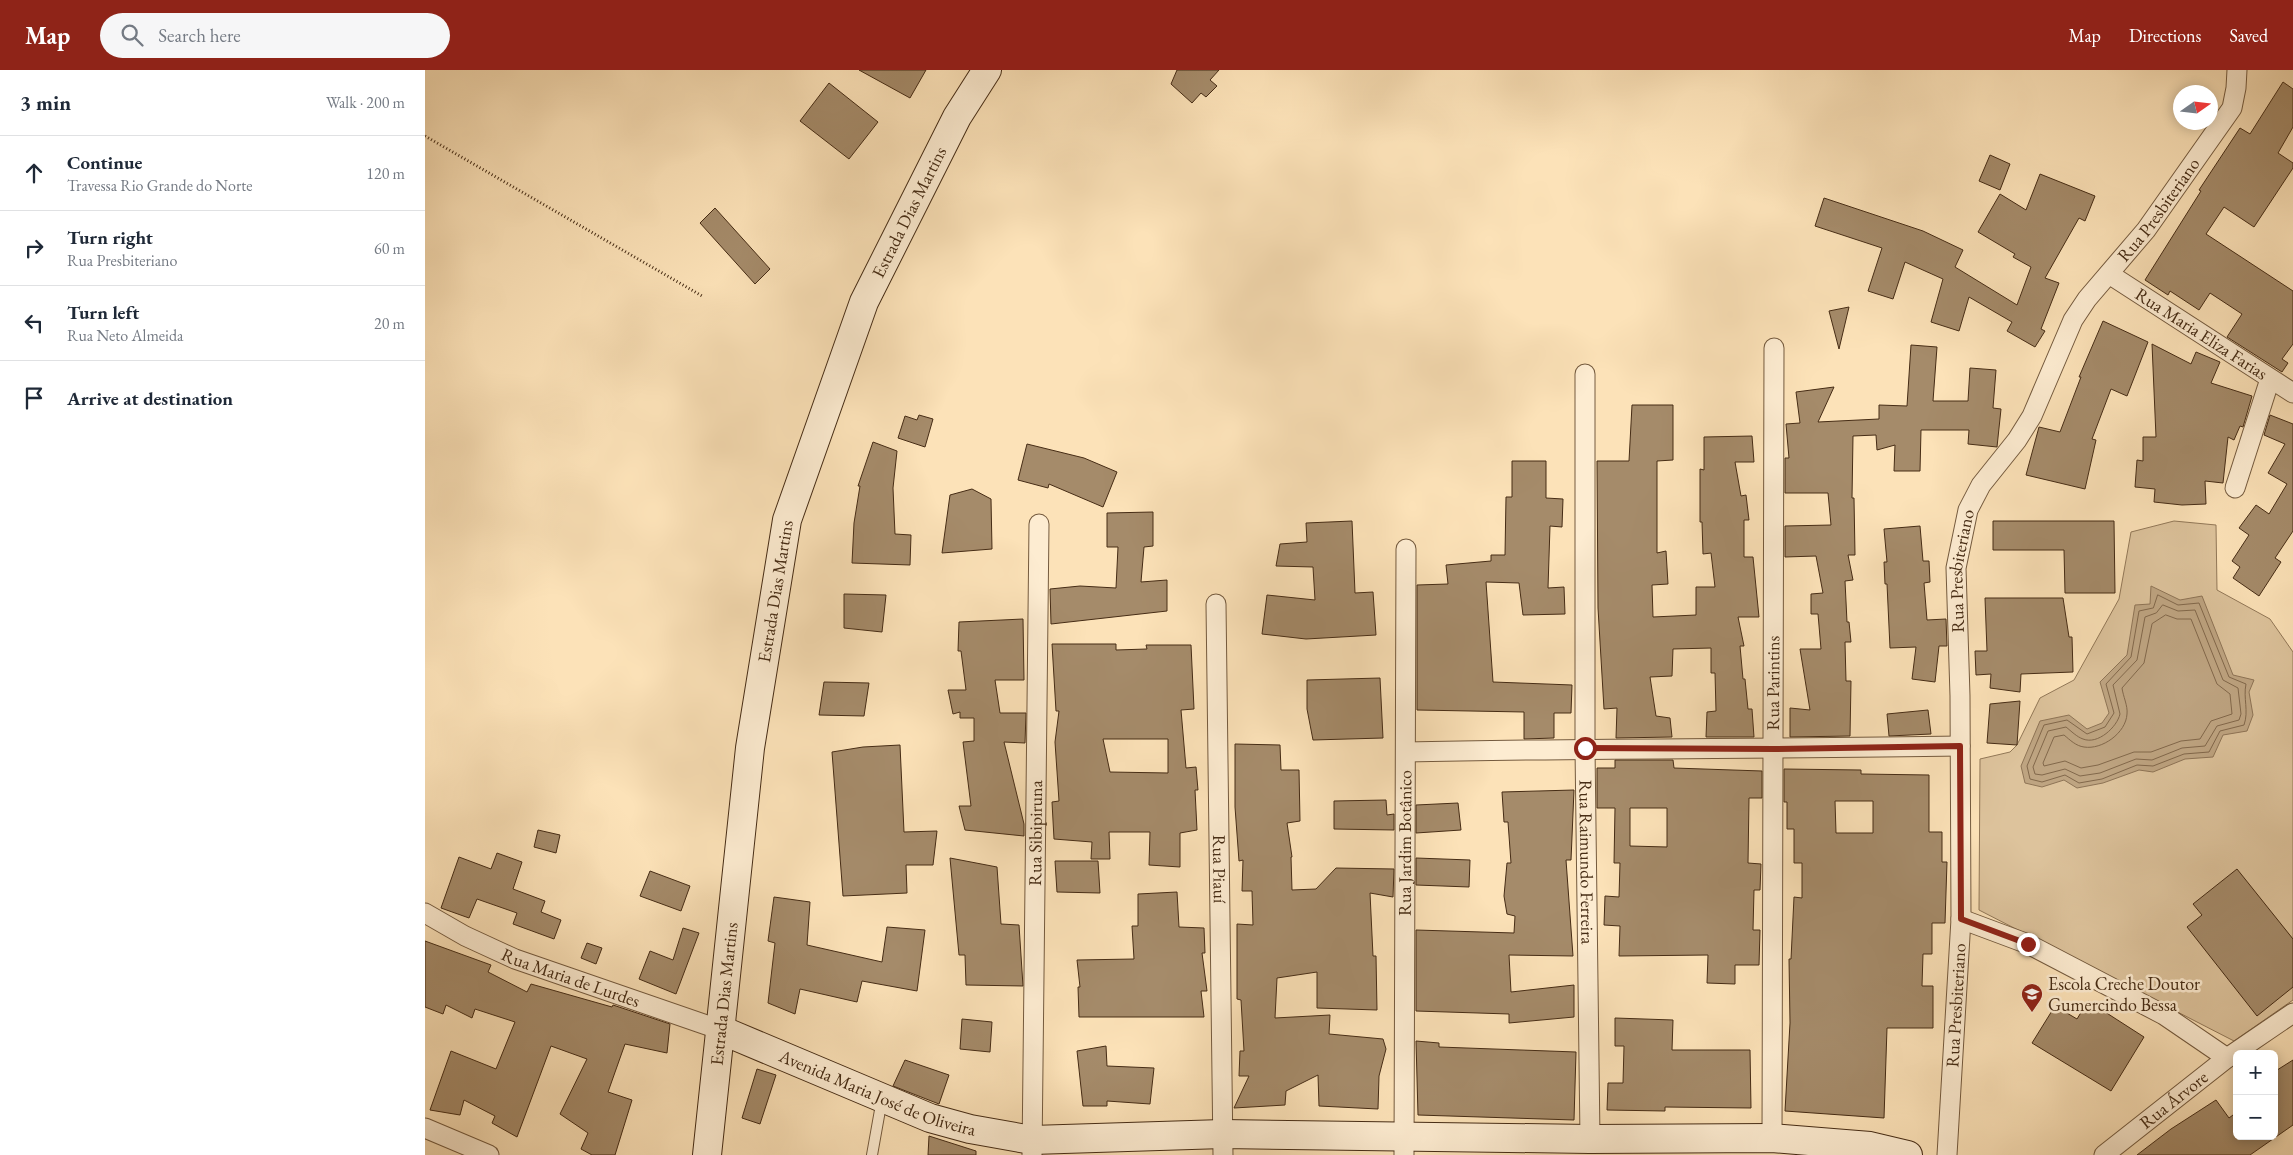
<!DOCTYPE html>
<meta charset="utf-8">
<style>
:root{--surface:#fff;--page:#f6f6f7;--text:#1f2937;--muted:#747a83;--line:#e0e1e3;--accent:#8f2418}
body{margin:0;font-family:"EB Garamond",serif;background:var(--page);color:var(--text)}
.controls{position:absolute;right:15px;bottom:15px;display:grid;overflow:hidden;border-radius:8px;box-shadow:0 2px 12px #0003}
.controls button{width:45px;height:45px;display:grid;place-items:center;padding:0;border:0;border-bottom:1px solid var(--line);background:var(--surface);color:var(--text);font:25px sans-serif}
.compass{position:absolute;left:1748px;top:15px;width:45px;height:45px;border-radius:50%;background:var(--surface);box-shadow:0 2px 12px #0003;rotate:76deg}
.stop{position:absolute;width:15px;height:15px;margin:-11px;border:4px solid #8f2418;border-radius:50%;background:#fff}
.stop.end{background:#8f2418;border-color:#fff;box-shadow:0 1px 5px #0008}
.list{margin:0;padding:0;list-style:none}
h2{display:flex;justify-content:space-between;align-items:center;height:65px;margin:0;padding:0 20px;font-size:21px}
h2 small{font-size:16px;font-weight:400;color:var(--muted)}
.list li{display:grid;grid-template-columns:32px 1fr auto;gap:15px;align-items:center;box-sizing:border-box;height:75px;padding:0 20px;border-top:1px solid var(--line)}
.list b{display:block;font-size:19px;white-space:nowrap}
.list p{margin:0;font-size:16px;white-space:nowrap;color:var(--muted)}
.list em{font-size:16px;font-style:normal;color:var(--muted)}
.icon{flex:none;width:28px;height:28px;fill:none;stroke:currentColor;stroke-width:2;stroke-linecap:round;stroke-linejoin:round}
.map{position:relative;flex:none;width:1868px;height:1085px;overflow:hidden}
header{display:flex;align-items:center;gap:30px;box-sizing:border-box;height:70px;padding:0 25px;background:var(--accent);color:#fff}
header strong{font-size:24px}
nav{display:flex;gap:28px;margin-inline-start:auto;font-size:18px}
.search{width:350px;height:45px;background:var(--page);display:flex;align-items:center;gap:12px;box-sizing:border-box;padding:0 18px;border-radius:28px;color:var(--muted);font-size:19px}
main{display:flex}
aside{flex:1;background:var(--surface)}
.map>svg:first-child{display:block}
</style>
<header>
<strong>Map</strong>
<div class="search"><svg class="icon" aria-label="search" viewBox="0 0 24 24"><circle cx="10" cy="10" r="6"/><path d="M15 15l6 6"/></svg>Search here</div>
<nav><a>Map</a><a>Directions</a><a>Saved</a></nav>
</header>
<main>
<aside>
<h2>3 min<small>Walk · 200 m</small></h2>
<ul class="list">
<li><svg class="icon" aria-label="ahead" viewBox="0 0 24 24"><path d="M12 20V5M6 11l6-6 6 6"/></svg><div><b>Continue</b><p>Travessa Rio Grande do Norte</p></div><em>120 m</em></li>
<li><svg class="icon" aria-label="right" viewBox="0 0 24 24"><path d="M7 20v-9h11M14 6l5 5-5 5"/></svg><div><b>Turn right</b><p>Rua Presbiteriano</p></div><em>60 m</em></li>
<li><svg class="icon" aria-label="left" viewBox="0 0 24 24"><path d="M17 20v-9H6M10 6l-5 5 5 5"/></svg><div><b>Turn left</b><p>Rua Neto Almeida</p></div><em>20 m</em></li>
<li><svg class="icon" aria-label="arrive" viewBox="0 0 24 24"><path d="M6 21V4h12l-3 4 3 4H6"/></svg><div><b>Arrive at destination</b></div></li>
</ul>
</aside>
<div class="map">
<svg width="1868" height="1085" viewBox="0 0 1868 1085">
<rect width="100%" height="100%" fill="#fce2b8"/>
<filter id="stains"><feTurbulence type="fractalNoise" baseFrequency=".004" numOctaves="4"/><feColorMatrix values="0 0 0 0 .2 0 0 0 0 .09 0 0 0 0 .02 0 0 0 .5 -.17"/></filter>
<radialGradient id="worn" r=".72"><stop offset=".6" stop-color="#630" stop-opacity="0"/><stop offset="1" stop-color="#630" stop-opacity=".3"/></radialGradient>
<path fill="#ddc39c" stroke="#927858" d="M 1749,451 L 1791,455 L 1792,520 L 1845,549 L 1868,582 L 1868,930 L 1809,971 L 1554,840 L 1555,689 L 1585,682 L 1592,675 L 1615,628 L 1649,610 L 1694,529 L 1706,462 Z"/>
<path fill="#bea481" stroke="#8e7456" d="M 1726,516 L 1755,530 L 1777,526 L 1808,605 L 1829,610 L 1824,622 L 1828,645 L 1822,661 L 1798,665 L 1788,687 L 1760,689 L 1728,702 L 1714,700 L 1678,713 L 1652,718 L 1639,710 L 1617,717 L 1600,713 L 1596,696 L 1615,651 L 1644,645 L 1662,659 L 1677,653 L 1684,643 L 1675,612 L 1702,585 L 1710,535 L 1725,534 Z"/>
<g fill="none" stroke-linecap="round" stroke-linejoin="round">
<path stroke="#82684b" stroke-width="1" d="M 1733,525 L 1753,535 L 1774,533 L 1804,607 L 1821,614 C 1818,628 1824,641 1819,655 L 1795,661 L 1784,682 L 1759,684 L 1728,696 L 1712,695 L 1677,709 L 1654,713 L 1640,705 L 1617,712 L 1605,709 L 1602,696 L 1619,655 L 1642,650 L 1662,664 L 1680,657 L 1689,643 L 1681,614 L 1706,587 L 1714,541 L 1728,538 Z
M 1738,535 L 1753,541 L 1770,540 L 1798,610 L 1813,618 L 1816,644 L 1814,650 L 1792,656 L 1780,676 L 1757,678 L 1727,690 L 1711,689 L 1675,703 L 1655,706 L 1640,699 L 1617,705 L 1610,704 L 1608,697 L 1623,661 L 1641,657 C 1646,661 1652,667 1658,669 C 1673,675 1692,657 1695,644 L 1688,615 L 1712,590 L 1720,547 L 1731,543 Z
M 1741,545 L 1752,549 L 1766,549 L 1792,614 L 1805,624 L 1807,644 L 1786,651 L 1775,669 L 1756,671 L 1726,682 L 1709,682 L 1673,695 L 1656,698 L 1640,691 L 1619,696 L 1618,693 L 1629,667 L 1639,665 C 1645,670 1651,676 1659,677 C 1677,680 1701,663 1702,644 C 1703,636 1698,626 1697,618 L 1719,593 L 1727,554 Z"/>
</g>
<path fill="#a58b6a" stroke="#462c15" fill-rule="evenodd" d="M 434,0 L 501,0 L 485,28 Z
M 752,0 L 794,0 L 785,10 L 792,16 L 781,27 L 776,23 L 767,33 L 746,14 Z
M 1858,12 L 1868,19 L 1868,57 L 1853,83 L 1868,93 L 1868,98 L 1829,157 L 1799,137 L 1781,164 L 1868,221 L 1868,274 L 1857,289 L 1863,293 L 1857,302 L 1802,267 L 1817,244 L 1785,223 L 1774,240 L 1745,221 L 1743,225 L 1720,210 L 1776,121 L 1774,120 L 1815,58 L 1825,64 Z
M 404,13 L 453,52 L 424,89 L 375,51 Z
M 1565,85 L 1585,94 L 1575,120 L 1554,111 Z
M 1615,104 L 1670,126 L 1660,151 L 1654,148 L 1620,208 L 1634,213 L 1616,259 L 1620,261 L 1610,277 L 1582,261 L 1587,252 L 1544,227 L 1534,261 L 1506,252 L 1518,209 L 1480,192 L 1468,229 L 1443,221 L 1457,178 L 1390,156 L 1399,128 L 1498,161 L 1538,180 L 1530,197 L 1592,235 L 1606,197 L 1588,187 L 1590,184 L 1553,162 L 1575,124 L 1601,140 Z
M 290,138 L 345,199 L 330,214 L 275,153 Z
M 1424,237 L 1414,279 L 1404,241 Z
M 1678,251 L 1723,272 L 1702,326 L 1686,319 L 1667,369 L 1671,370 L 1660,419 L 1601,405 L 1614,357 L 1635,362 L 1656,307 L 1654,307 Z
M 1727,274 L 1766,294 L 1771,282 L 1795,292 L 1786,313 L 1827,326 L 1818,357 L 1815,356 L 1809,370 L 1803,367 L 1798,413 L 1780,411 L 1781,434 L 1757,435 L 1729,432 L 1730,419 L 1710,417 L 1712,390 L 1718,391 L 1718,367 L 1731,367 Z
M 1486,275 L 1512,277 L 1508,331 L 1543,331 L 1545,298 L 1571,300 L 1568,338 L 1576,339 L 1572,377 L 1543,374 L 1544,360 L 1496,360 L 1495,401 L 1469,401 L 1470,375 L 1452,380 L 1451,365 L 1428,366 L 1427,428 L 1429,428 L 1430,485 L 1423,485 L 1428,510 L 1420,511 L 1422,552 L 1424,552 L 1426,572 L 1420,572 L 1421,611 L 1426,611 L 1425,666 L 1365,667 L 1365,638 L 1385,640 L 1375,579 L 1396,579 L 1393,544 L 1386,544 L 1386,524 L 1398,523 L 1391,486 L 1360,487 L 1360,456 L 1406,455 L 1403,423 L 1360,423 L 1360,388 L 1364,388 L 1361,354 L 1375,353 L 1371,322 L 1409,317 L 1393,352 L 1454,349 L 1454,335 L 1482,336 Z
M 1207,335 L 1248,335 L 1248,390 L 1232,391 L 1232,483 L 1241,481 L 1243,514 L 1227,515 L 1228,547 L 1271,545 L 1271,517 L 1290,517 L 1286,483 L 1278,484 L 1277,452 L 1275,452 L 1275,399 L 1279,400 L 1279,367 L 1327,366 L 1329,392 L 1310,392 L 1316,426 L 1321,425 L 1324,450 L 1319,450 L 1319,487 L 1328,487 L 1334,547 L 1313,547 L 1319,576 L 1315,576 L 1318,609 L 1320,609 L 1323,639 L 1327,639 L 1329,667 L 1281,667 L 1282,642 L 1291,641 L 1290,603 L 1286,603 L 1286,578 L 1248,579 L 1247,606 L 1225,607 L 1231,646 L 1245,648 L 1247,667 L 1191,668 L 1192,638 L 1179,639 L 1173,538 L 1172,391 L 1204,391 Z
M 494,345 L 508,349 L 500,377 L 473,368 L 480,346 L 492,350 Z
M 1845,345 L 1868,354 L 1868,461 L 1850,488 L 1856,492 L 1834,526 L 1808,508 L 1815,497 L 1807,491 L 1824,465 L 1814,458 L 1831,435 L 1844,444 L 1862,414 L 1843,403 L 1860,374 L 1839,365 Z
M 448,372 L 472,381 L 468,418 L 470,464 L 486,465 L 485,495 L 427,493 L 429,453 L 435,416 L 433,416 Z
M 602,374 L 659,388 L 692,402 L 678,437 L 624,414 L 623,418 L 593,410 Z
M 1087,391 L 1121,391 L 1121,428 L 1138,429 L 1137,457 L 1125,456 L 1123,518 L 1139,517 L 1140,544 L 1098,545 L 1094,513 L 1061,512 L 1068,612 L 1147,615 L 1146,643 L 1129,643 L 1129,668 L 1099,669 L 1099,642 L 992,640 L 992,515 L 1023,514 L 1021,495 L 1066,491 L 1066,485 L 1080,485 L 1081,427 L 1087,427 Z
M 547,419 L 566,429 L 567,479 L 517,483 L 525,425 Z
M 728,442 L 728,476 L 719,477 L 716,512 L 742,510 L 742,541 L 626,554 L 625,519 L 655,516 L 691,518 L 693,477 L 682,477 L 682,443 Z
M 927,451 L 930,523 L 948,522 L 951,565 L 881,569 L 837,564 L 842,525 L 890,530 L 888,497 L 851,496 L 855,474 L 882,472 L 881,453 Z
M 1568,451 L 1689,451 L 1690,523 L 1640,523 L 1639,480 L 1568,480 Z
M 1495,456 L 1498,491 L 1504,491 L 1505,512 L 1499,513 L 1502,550 L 1521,549 L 1522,576 L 1514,576 L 1510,612 L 1487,609 L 1491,577 L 1465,578 L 1462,514 L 1460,514 L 1459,492 L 1462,492 L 1459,459 Z
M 419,524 L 461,525 L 457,562 L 419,558 Z
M 1560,528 L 1638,528 L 1644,567 L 1647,567 L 1648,602 L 1596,604 L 1595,622 L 1565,618 L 1566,604 L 1551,605 L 1550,581 L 1562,581 Z
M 598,549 L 599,610 L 570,610 L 575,643 L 601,643 L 600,673 L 579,672 L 599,754 L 599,766 L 540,760 L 534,736 L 546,736 L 538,672 L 549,671 L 549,648 L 535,648 L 535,642 L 528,644 L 523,620 L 541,620 L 536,581 L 533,581 L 534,552 Z
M 627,574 L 691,574 L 691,580 L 722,579 L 721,575 L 766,575 L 769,639 L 756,640 L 761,698 L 771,697 L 773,720 L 770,720 L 772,760 L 755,763 L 755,797 L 724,795 L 725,762 L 684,762 L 685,789 L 666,789 L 667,772 L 629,769 L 627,732 L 634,731 L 630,672 L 634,641 L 631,641 ZM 678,669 L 743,669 L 743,703 L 685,702 Z
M 955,608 L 958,668 L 888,670 L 882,639 L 882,610 Z
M 399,612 L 444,613 L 439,646 L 394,645 Z
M 1595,631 L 1592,675 L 1562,673 L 1565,634 Z
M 1503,640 L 1506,664 L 1464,666 L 1462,644 Z
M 810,674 L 855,675 L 856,700 L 874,700 L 875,751 L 862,753 L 867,787 L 866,787 L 867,820 L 891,819 L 911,798 L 969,799 L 968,827 L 945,823 L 948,886 L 951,886 L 952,940 L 892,938 L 892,902 L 852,908 L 850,948 L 905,945 L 904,964 L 958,969 L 961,979 L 954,1006 L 953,1039 L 894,1036 L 893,1005 L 861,1021 L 860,1035 L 809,1038 L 824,1006 L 814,1006 L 815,981 L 819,981 L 816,930 L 812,929 L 812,854 L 828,855 L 827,821 L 817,821 L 818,790 L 814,791 L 810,737 Z
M 475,675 L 479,762 L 512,761 L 508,795 L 481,795 L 482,823 L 418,826 L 407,682 L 438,677 Z
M 1190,690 L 1248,690 L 1249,698 L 1337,701 L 1337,728 L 1324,728 L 1323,793 L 1336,794 L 1335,820 L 1329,820 L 1328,860 L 1335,860 L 1334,895 L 1310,895 L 1310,914 L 1282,913 L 1283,885 L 1194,886 L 1195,856 L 1179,855 L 1180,826 L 1194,827 L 1195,793 L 1189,793 L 1190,738 L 1172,738 L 1172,698 L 1190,698 ZM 1205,738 L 1242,738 L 1242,777 L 1205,776 Z
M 1359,699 L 1436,700 L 1436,704 L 1504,705 L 1504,762 L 1517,762 L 1517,792 L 1522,792 L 1520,853 L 1507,853 L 1507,884 L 1498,884 L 1497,916 L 1508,916 L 1508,958 L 1462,958 L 1459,1048 L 1360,1041 L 1365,953 L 1364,889 L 1366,889 L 1369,827 L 1377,828 L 1377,793 L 1369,793 L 1369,759 L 1362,759 L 1362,732 L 1359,732 ZM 1410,731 L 1448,731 L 1448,763 L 1411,763 Z
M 1149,720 L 1146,790 L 1141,790 L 1148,886 L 1084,885 L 1086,922 L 1149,915 L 1149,947 L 1084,953 L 1084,944 L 991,941 L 991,860 L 1089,863 L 1090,846 L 1082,844 L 1079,826 L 1082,793 L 1086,793 L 1083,752 L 1079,752 L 1077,722 Z
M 961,730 L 962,745 L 969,744 L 969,760 L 909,759 L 909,731 Z
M 1033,733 L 1036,760 L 991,763 L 991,735 Z
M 113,760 L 135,765 L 131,783 L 109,777 Z
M 72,783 L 97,792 L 88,819 L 120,831 L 116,842 L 136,850 L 129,869 L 88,854 L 92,843 L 52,829 L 44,848 L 16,838 L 34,787 L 66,799 Z
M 525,788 L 572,797 L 576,854 L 594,855 L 598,916 L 541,915 L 540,885 L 534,885 Z
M 991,788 L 1045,790 L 1044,817 L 991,815 Z
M 630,791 L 673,791 L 675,823 L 632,822 Z
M 1812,799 L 1868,869 L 1868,917 L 1832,946 L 1762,857 L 1777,845 L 1768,834 Z
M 225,801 L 265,816 L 256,841 L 215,826 Z
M 752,822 L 754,857 L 779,858 L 780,883 L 777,883 L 782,921 L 776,921 L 779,947 L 654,947 L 653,917 L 655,917 L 652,890 L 709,889 L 707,856 L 713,856 L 713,824 Z
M 349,827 L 385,832 L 382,875 L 457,892 L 462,857 L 500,860 L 492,921 L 437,911 L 432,932 L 375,919 L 370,944 L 343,933 L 350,873 L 343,871 Z
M 258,858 L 274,863 L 251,924 L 214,909 L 225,881 L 248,890 Z
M 0,871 L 66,895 L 63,902 L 102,922 L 106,914 L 187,937 L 188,935 L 245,954 L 242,983 L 200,974 L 183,1022 L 207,1030 L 190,1085 L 167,1085 L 156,1079 L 163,1063 L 135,1044 L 162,989 L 126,976 L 92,1067 L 67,1053 L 70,1046 L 39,1030 L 35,1045 L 5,1040 L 26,981 L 71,999 L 90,952 L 50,939 L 47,948 L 21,935 L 18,944 L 0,937 Z
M 162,873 L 177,878 L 171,894 L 156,888 Z
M 1663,931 L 1719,967 L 1686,1021 L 1607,973 L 1630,936 L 1652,949 Z
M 1190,948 L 1248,950 L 1247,980 L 1325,980 L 1326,1038 L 1240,1037 L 1240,1041 L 1182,1040 L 1183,1013 L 1198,1013 L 1199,976 L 1190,976 Z
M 537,949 L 567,952 L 565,982 L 535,979 Z
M 991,971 L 1014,973 L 1014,977 L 1151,982 L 1149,1050 L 993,1045 Z
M 681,976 L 682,996 L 729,998 L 725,1034 L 682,1031 L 682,1036 L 658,1036 L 652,981 Z
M 480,990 L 524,1005 L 514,1034 L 468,1016 Z
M 1868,990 L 1868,1055 L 1825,1085 L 1712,1085 L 1746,1059 L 1791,1030 L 1804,1048 L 1812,1042 L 1812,1066 L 1849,1066 L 1849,1002 Z
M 332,999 L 351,1005 L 335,1054 L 317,1048 Z
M 504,1066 L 551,1081 L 551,1085 L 503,1085 Z"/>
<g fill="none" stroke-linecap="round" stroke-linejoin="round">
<g stroke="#745a3e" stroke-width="12">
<path id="lane" d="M 447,1085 L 457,1029"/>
</g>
<g stroke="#745a3e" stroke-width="21">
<g id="street">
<path id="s1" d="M 1684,204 L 1868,323"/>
<path id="s2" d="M 1160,304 L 1160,678 L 1165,1069"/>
<path d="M 1810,418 L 1845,309"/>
<path id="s3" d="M 791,534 L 798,1085"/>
<path d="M 981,682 C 1166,678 1350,679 1535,676"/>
<path id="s4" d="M 0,843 L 40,866 L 90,889 L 296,960"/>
<path d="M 1536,849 L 1603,874 L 1739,945 L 1802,988"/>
<path d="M 0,1058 L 64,1085"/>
<path id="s5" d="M 1347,1068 L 1349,278"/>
<path id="s6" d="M 607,1085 L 614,454"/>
<path id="s7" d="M 979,1085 L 981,479"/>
<path id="s8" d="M 1522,1085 L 1536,849 L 1535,626 L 1531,498 L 1543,440 L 1556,415 L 1592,370 L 1607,346 L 1648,250 L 1662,229 L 1721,160 L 1807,38 L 1811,18 L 1812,0"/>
<path id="s9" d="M 1679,1085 L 1802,988 L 1868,943"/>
</g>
</g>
<g stroke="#462c15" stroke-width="30">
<g id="secondary">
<path id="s10" d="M 296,960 L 505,1048 L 545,1059 L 607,1070 L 798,1064 L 1165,1069 L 1347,1068 L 1445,1076 L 1483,1085"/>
<path id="s11" d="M 282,1085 L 325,678 L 362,450 L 439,232 L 532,47 L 562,0"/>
</g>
</g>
<path stroke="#462c15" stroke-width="3" stroke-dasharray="1 2.5" stroke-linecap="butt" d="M 0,66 L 277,226"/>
<use href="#lane" stroke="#fdecd1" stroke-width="10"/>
<use href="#street" stroke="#fdecd1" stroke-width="19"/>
<use href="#secondary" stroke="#fdecd1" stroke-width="28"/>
</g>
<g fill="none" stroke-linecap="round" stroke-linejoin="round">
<path stroke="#8f2418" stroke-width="6" d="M 1160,678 L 1349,679 L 1535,676 L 1536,849 L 1603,874"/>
</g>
<defs>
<g id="school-pin" transform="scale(1.125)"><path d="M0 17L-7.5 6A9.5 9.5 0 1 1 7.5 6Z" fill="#8f2418" stroke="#fdecd1"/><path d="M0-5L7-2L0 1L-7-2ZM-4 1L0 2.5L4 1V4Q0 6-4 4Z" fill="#fff"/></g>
</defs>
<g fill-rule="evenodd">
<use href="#school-pin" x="1607" y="924"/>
</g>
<g text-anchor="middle" stroke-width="5" stroke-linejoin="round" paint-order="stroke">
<g font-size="18" fill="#462c15" stroke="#fdecd1">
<text dy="6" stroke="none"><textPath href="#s8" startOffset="1005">Rua Presbiteriano</textPath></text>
<text dy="6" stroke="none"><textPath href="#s11" startOffset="972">Estrada Dias Martins</textPath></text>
<text dy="6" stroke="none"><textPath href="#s1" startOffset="110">Rua Maria Eliza Farias</textPath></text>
<text dy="6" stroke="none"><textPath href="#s8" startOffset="585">Rua Presbiteriano</textPath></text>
<text dy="6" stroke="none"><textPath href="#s11" startOffset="568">Estrada Dias Martins</textPath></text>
<text dy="6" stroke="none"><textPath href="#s5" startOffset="455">Rua Parintins</textPath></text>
<text dy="6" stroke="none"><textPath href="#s6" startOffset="322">Rua Sibipiruna</textPath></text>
<text dy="6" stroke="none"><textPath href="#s7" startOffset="312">Rua Jardim Botânico</textPath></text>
<text dy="6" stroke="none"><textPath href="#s2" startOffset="488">Rua Raimundo Ferreira</textPath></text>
<text dy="6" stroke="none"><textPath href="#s3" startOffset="265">Rua Piauí</textPath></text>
<text dy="6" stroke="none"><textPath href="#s4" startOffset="160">Rua Maria de Lurdes</textPath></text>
<text dy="6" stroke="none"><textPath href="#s11" startOffset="162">Estrada Dias Martins</textPath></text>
<text dy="6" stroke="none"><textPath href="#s8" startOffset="150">Rua Presbiteriano</textPath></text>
<text dy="6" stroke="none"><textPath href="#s10" startOffset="169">Avenida Maria José de Oliveira</textPath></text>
<text dy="6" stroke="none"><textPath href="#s9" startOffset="89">Rua Árvore</textPath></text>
</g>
<g font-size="18" fill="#462c15" stroke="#fdecd1" text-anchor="start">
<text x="1623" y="920">Escola Creche Doutor<tspan x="1623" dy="21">Gumercindo Bessa</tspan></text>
</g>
</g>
<rect width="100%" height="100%" filter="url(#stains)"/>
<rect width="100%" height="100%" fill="url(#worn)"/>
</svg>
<div class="controls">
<button>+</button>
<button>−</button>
</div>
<svg class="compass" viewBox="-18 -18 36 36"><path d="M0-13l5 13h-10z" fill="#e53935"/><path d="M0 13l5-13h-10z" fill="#747a83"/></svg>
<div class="stop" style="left:1160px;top:678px"></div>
<div class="stop end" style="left:1603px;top:874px"></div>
</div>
</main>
